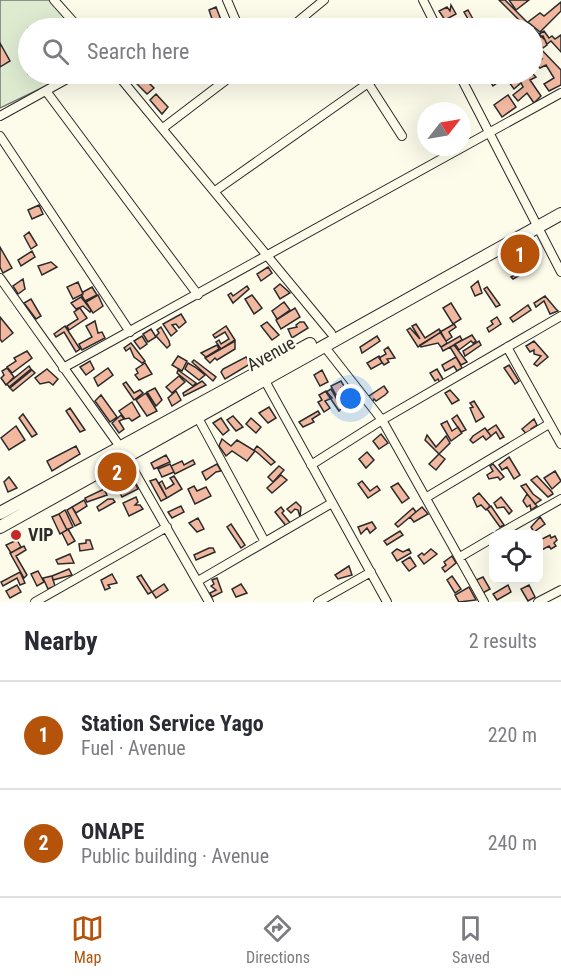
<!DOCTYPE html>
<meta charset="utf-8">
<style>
:root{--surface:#fff;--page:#f7f7f7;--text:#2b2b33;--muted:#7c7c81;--line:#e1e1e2;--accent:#b45309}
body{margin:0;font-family:"Roboto Condensed",sans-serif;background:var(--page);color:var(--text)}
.controls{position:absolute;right:18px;bottom:18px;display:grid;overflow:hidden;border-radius:12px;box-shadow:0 6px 24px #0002}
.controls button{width:54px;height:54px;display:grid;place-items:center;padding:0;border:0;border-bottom:2px solid var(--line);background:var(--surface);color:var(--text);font:30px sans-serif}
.compass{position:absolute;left:417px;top:102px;width:54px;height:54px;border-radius:50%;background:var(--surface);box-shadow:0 6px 24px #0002;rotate:59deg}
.you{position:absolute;left:351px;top:399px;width:21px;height:21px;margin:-15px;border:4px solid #fff;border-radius:50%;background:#1a73e8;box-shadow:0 0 0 9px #1a73e833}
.badge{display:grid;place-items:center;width:39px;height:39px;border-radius:50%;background:var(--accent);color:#fff;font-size:20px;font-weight:700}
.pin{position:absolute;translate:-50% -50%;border:3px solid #fff;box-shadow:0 2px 6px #0006}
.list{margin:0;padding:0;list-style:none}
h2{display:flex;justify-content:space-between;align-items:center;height:78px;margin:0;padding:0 24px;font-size:26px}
h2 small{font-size:20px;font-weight:400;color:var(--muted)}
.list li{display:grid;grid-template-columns:39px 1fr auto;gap:18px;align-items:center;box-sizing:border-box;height:108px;padding:0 24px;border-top:2px solid var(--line)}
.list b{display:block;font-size:22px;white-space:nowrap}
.list p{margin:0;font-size:20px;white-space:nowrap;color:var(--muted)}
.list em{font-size:20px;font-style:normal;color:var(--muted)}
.icon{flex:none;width:33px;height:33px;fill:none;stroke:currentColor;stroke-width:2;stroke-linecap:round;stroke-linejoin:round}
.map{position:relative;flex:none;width:561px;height:602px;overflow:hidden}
.search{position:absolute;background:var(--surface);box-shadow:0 6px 24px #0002;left:18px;right:18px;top:18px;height:66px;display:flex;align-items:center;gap:15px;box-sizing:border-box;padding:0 21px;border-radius:33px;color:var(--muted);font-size:22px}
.sheet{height:294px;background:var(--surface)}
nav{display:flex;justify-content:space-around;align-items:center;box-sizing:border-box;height:84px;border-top:2px solid var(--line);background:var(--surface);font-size:16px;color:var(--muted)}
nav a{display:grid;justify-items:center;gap:3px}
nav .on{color:var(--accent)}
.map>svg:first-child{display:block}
</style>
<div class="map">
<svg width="561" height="602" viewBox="0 0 561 602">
<rect width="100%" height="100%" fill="#fdfbea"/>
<path fill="#deebd1" stroke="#74746e" stroke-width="1.5" d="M 0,0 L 49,0 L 75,28 L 28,28 L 28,74 L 63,74 L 46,86 L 0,108 Z"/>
<path fill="#f2b8a0" stroke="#2b2b2b" stroke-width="1.5" d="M 499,0 L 505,0 L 531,26 L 527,28 Z
M 509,0 L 529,0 L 516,10 Z
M 561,2 L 561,11 L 540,32 L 528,22 L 540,13 L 544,16 Z
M 451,5 L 456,14 L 445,20 L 439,11 L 447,7 L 450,11 Z
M 216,7 L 223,25 L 215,28 L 209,10 Z
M 468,10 L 478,28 L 467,28 L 472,26 L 464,12 Z
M 534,29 L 545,40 L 547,45 L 543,48 L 532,34 Z
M 544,31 L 549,38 L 552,36 L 555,39 L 561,35 L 561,52 L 551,41 L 547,44 L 543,36 L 541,37 L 539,34 Z
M 0,43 L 10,61 L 0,67 Z
M 536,44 L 561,70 L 561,85 L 549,91 L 544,84 L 554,78 L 546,65 L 540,68 L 536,64 L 542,59 L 536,52 L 532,54 L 532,46 Z
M 532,73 L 536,77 L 530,80 L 541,96 L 534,103 L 527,93 L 518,101 L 513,95 L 523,87 L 521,83 L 514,89 L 503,74 Z
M 140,74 L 154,88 L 147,94 L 132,79 Z
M 493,74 L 501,80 L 493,86 L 488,78 Z
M 156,94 L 168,107 L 162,114 L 150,100 Z
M 508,95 L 516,107 L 502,117 L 494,105 Z
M 39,205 L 43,214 L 32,219 L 28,210 Z
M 29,232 L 37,245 L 31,249 L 24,236 Z
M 0,247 L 12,268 L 3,273 L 0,267 Z
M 32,251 L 35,257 L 21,266 L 18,260 Z
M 517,261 L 524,273 L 513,279 L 511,277 L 515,275 L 512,270 L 519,266 Z
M 51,262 L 57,267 L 42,275 L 38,266 Z
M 268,267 L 272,273 L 261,281 L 257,274 Z
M 23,279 L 25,289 L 18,294 L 13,286 Z
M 478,281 L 482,293 L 475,296 L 471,287 Z
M 78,282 L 83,294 L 73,299 L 67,287 Z
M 280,284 L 290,293 L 280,299 L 274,289 Z
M 247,286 L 249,289 L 233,303 L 228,295 L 231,293 L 233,296 Z
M 92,287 L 97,295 L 85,301 L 82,296 L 83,292 Z
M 487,287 L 500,305 L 496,307 L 484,289 Z
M 98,295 L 103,306 L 93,313 L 86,302 Z
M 252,295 L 262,308 L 254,314 L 245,299 Z
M 545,296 L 556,309 L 558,311 L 550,314 L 544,301 L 536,307 L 534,303 Z
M 81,297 L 91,310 L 90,312 L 83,306 L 76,309 L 71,303 Z
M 31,299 L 41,316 L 36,319 L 24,303 Z
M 284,302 L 290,310 L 277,319 L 272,311 Z
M 451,303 L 461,319 L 453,324 L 443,308 Z
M 528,305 L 531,310 L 513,322 L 510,318 Z
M 80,308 L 87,318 L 69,330 L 67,326 L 78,319 L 74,312 Z
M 295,308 L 300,317 L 281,329 L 276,320 Z
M 181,314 L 186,322 L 179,328 L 176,324 L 172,325 L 177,331 L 171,336 L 163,324 Z
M 0,317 L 13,333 L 2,342 L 0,339 Z
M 497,317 L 501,324 L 489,332 L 487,328 L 493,324 L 491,321 Z
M 95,321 L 98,333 L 102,332 L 105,338 L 82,350 L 79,344 L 92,337 L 86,326 Z
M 267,322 L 279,335 L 272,340 L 261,326 Z
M 300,322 L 304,322 L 308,328 L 292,338 L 288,329 L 297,327 L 296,325 Z
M 416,324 L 425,338 L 439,329 L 441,332 L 418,347 L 407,330 L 410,328 L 420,339 L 412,326 Z
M 454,324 L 456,327 L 449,332 L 452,337 L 446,341 L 440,332 Z
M 65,326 L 80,349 L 76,352 L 64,332 L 56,337 L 54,334 Z
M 226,326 L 235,340 L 221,349 L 216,342 L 219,340 L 221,344 L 229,339 L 225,332 L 215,338 L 213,335 Z
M 161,327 L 169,341 L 170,345 L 167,348 L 156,336 L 159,333 L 157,330 Z
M 151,329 L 156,337 L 148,342 L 143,334 Z
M 441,332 L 447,343 L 441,347 L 438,343 L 421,347 L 420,345 Z
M 472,335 L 476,341 L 473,343 L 471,341 L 459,350 L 455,344 Z
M 142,336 L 147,344 L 140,349 L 134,341 Z
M 377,336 L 380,341 L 362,353 L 360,347 Z
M 460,336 L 462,340 L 455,344 L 457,347 L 454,345 L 443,351 L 441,347 Z
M 235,341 L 235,349 L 217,360 L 215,358 L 210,363 L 205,358 Z
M 479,341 L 481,345 L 465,356 L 463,351 Z
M 534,341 L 548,357 L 537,366 L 534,364 L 541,356 L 534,354 L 534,350 L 530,352 L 526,346 Z
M 131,343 L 145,361 L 142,363 L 134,357 L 130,348 L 126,351 L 124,348 Z
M 217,345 L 219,349 L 206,357 L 201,353 Z
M 454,345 L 467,362 L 461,365 L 450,347 Z
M 388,347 L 395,358 L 387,359 L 389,362 L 384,365 L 379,358 L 386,354 L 384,350 Z
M 27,351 L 32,358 L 12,373 L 7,367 L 16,361 L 14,358 Z
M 178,356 L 187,361 L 182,371 L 172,365 Z
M 379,356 L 382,363 L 371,369 L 367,363 Z
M 246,357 L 250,364 L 225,379 L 221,372 L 223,369 Z
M 456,357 L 462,368 L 457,371 L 454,366 L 445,371 L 442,365 Z
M 194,360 L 216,377 L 213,381 L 192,362 Z
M 90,361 L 94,369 L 86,375 L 80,367 Z
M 145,363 L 152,374 L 139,380 L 135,375 L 138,373 L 136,369 Z
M 188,363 L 195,367 L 205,375 L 199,380 L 185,369 Z
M 509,365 L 519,381 L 515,384 L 504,368 Z
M 29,366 L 31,369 L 9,387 L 7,384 Z
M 7,368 L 14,377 L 6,385 L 1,378 L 4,375 L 2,371 Z
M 108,368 L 113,375 L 98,386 L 94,378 Z
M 47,369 L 58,379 L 53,385 L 49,382 L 40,384 L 35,378 Z
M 437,369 L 444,381 L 440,383 L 438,379 L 435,381 L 430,373 Z
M 32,370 L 35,373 L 13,391 L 10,388 Z
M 178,370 L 196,383 L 193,386 L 177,373 Z
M 322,370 L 328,382 L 320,386 L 314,375 Z
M 179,376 L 185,382 L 172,393 L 166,387 Z
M 202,381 L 206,385 L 184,396 L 183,393 Z
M 341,381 L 344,386 L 341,388 L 343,391 L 336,395 L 331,386 Z
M 126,382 L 134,393 L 140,390 L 143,393 L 134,400 L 123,384 Z
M 384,386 L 388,392 L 385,395 L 376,401 L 374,399 L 371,404 L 366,398 Z
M 155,388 L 162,400 L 156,406 L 147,392 Z
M 331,389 L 342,408 L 339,411 L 326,392 Z
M 450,390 L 459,400 L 452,404 L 445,393 Z
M 176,391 L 181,400 L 172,406 L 168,398 Z
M 326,391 L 332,398 L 325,401 L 330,408 L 324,412 L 318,402 L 322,400 L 319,395 Z
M 146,393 L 157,411 L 147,416 L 136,400 Z
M 101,395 L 117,417 L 110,422 L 95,401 Z
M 474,401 L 484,417 L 476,422 L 470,408 L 473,407 L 470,403 Z
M 132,402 L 140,416 L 132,421 L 129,418 L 125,419 L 119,411 Z
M 269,407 L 276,418 L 268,423 L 259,413 Z
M 70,408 L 85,430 L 80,432 L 66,411 Z
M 318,411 L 320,414 L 312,419 L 314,422 L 303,427 L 299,422 Z
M 23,414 L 37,434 L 32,437 L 19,418 Z
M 121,415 L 124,419 L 119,421 L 124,429 L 119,433 L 112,423 Z
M 457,415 L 466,430 L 461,432 L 452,419 Z
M 233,416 L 243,427 L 236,431 L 227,420 Z
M 221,418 L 229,430 L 223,435 L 213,423 Z
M 251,418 L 261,427 L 256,433 L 246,424 Z
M 534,419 L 537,425 L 531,429 L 533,433 L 529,437 L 522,429 Z
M 447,421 L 452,431 L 458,427 L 462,433 L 451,441 L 441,424 Z
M 496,425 L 504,437 L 500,439 L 496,432 L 491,436 L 487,431 Z
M 16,426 L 25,440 L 9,450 L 1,438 Z
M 485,428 L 491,436 L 486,440 L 483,436 L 473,443 L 470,440 L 473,436 Z
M 381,434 L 388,443 L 379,449 L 373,441 Z
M 427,435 L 436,447 L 446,436 L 450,443 L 439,454 L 425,440 Z
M 222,439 L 231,446 L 237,440 L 255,451 L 247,461 L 232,451 L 226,456 L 219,446 Z
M 76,446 L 80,454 L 52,471 L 47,461 Z
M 257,446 L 261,449 L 275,462 L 271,465 L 259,454 L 254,450 Z
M 367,452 L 374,460 L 366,468 L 359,459 Z
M 439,454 L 445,459 L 436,470 L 429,464 Z
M 166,455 L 170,462 L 154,469 L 151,463 Z
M 509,457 L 520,475 L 514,479 L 507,467 L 502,470 L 499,465 Z
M 193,460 L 195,464 L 175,474 L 171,466 L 182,461 L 184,465 Z
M 170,464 L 174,472 L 162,477 L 158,469 Z
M 217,464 L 221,471 L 216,472 L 206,480 L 202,472 Z
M 493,464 L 504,477 L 500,480 L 498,477 L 489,479 L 487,475 L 493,471 L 490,466 Z
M 279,466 L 284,470 L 273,482 L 268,477 Z
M 555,471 L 561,481 L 552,489 L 544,478 Z
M 281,475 L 287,480 L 272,493 L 267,488 Z
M 174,476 L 182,489 L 167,498 L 159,483 L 162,481 L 166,489 L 174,484 L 170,478 Z
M 537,476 L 552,492 L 553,494 L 548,497 L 531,480 Z
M 9,477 L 17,488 L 8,492 L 4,482 Z
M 126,477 L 129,482 L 133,480 L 138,489 L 122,497 L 115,483 Z
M 156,479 L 167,498 L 161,501 L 150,481 Z
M 362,481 L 370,491 L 377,486 L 380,490 L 368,498 L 358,484 Z
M 398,483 L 409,498 L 402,503 L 391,487 Z
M 526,484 L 533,494 L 541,500 L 535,504 L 521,486 Z
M 194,486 L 197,491 L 206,487 L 211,496 L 195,504 L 188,489 Z
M 104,489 L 107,495 L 87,502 L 85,498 Z
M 479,493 L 490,506 L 486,510 L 481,505 L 477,507 L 473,498 Z
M 527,494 L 537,506 L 531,510 L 530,505 L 527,507 L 523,501 Z
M 136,497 L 138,502 L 135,505 L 140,505 L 143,509 L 129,516 L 123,503 Z
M 501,497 L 512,511 L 509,514 L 504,507 L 497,508 L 494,503 Z
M 108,499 L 113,499 L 115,502 L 99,511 L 97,507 Z
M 84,500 L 87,506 L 76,513 L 72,507 Z
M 296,502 L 301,507 L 300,517 L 298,510 L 295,509 L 291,513 L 287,509 Z
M 181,506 L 184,512 L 172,518 L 168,512 Z
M 491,506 L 504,525 L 500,527 L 487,509 Z
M 72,507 L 81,523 L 75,526 L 67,510 Z
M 281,507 L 284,511 L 282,513 L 292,525 L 287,527 L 275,512 Z
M 422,507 L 428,514 L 414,522 L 410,517 Z
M 413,508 L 416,512 L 398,527 L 395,524 Z
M 65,510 L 73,527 L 67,530 L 59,514 Z
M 59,514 L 67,530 L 60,534 L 52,517 Z
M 540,517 L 545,524 L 534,532 L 531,527 Z
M 198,518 L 204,529 L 197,532 L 189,523 Z
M 372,522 L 376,528 L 370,533 L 367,528 L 361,534 L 358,527 Z
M 231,524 L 245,545 L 241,548 L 227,527 Z
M 68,529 L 75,541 L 68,545 L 62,533 Z
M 400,531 L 403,535 L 387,545 L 384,541 Z
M 550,535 L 551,538 L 555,536 L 557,540 L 554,543 L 556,546 L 551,549 L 549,546 L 538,552 L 538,541 Z
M 17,540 L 21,547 L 11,553 L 6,545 Z
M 86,540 L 90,540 L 93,549 L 80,551 L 79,544 L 86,543 Z
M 24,546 L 26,550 L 16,556 L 27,575 L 24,578 L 10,553 Z
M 209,548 L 213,548 L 215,552 L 196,560 L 194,555 Z
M 397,549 L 403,552 L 409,549 L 411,553 L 397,561 L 392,553 Z
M 431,549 L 437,554 L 424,564 L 418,556 L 422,553 L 424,555 Z
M 70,554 L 74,563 L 58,564 L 56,560 Z
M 452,556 L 456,563 L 445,572 L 442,568 L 446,565 L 444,562 Z
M 410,557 L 416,566 L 409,571 L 402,562 Z
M 349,566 L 352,575 L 338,579 L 335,575 Z
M 69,569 L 72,575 L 53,580 L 52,576 Z
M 38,571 L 44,582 L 37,586 L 31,574 Z
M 20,572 L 25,583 L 20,585 L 17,578 L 3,586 L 1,582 Z
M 112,574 L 117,583 L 108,585 L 110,588 L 105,590 L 101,580 Z
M 141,575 L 152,592 L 148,594 L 137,577 Z
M 52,576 L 55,586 L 48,589 L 43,578 Z
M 452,576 L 461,589 L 455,593 L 447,580 Z
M 483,577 L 490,589 L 483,593 L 476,580 Z
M 217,578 L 222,592 L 212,597 L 210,593 L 216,590 L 211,586 L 214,584 L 212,580 Z
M 164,584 L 168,590 L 156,598 L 152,592 Z
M 241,584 L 247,593 L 236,597 L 232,589 Z
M 17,585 L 21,592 L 10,598 L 6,591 Z
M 508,585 L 511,592 L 497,600 L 493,594 Z
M 529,585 L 535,597 L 528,601 L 521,589 Z
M 469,587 L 476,600 L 459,602 L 455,595 Z"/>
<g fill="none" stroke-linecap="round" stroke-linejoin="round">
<g stroke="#2b2b2b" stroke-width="10">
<path id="minor" d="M 54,0 L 79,28
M 227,0 L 239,28
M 423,0 L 437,28
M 290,28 L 324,0
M 117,74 L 331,333
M 459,74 L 561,272
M 368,83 L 402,136
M 46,91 L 198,295
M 0,116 L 76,74
M 163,128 L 234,74
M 0,136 L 130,332
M 215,191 L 381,74
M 0,278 L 121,448 L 209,602
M 324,346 L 382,420 L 484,602
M 507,347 L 561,444
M 63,368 L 561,93
M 264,379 L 387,602
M 197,416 L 265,542
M 311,465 L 382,420 L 561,316
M 427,497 L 549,424
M 499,534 L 561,499
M 460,557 L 494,537
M 198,581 L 332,503
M 35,602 L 167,527
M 318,602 L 371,572
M 538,602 L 561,590"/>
</g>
<g stroke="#2b2b2b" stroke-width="14">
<path id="highway" d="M 0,513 L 310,344
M 0,527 L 561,214"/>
</g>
<use href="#minor" stroke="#fdfbea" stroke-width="8"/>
<use href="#highway" stroke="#fdfbea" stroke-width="12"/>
</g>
<circle fill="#c62828" stroke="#fdfbea" stroke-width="2" cx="16" cy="535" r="6"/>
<g text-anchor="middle" stroke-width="4.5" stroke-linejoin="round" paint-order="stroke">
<g font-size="18" fill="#2b2b2b" stroke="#fdfbea">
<text transform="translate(271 354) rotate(-29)" y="6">Avenue</text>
</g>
<g font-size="18" font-weight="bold" fill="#2b2b2b" stroke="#fdfbea" text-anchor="start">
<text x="28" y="541">VIP</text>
</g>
</g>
</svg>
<div class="controls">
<button><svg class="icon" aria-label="locate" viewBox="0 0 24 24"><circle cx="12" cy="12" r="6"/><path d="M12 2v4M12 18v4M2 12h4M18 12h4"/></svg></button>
</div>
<svg class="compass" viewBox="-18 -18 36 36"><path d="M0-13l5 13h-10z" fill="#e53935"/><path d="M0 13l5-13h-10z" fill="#7c7c81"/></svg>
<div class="you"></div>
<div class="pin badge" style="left:520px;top:254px">1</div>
<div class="pin badge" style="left:117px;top:472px">2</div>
<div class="search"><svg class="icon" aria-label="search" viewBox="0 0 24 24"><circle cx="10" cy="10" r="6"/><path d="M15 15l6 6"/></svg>Search here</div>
</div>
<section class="sheet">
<h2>Nearby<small>2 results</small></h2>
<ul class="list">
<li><span class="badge">1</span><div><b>Station Service Yago</b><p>Fuel · Avenue</p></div><em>220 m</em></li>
<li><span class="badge">2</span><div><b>ONAPE</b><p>Public building · Avenue</p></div><em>240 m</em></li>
</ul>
</section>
<nav>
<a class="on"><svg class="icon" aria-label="map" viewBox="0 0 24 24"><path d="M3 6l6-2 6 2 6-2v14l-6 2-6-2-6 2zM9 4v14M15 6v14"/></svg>Map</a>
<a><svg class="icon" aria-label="directions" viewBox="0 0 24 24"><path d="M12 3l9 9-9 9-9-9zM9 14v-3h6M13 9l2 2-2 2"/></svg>Directions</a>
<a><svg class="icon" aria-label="saved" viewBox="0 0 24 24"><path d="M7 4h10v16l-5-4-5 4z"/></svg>Saved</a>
</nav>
